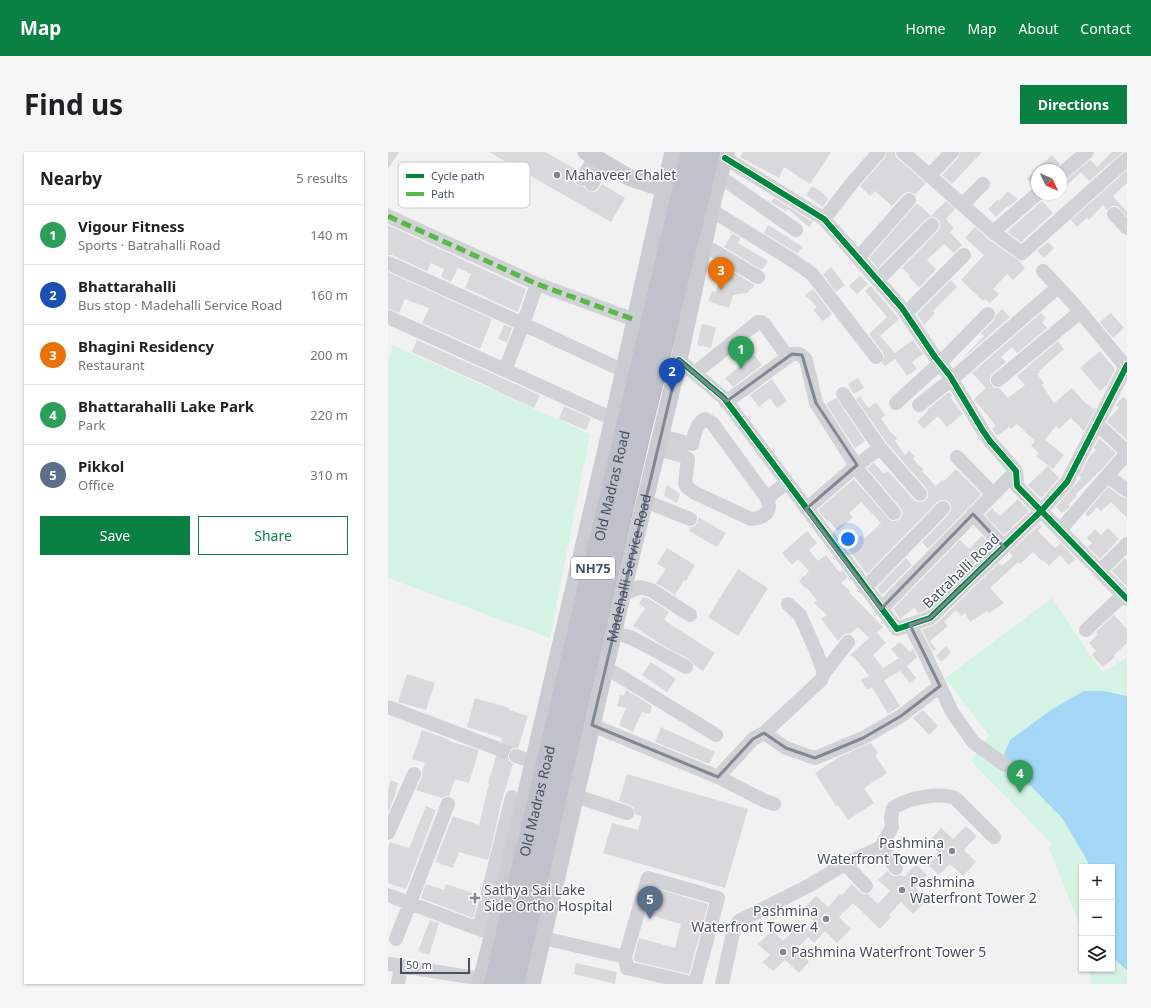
<!DOCTYPE html>
<meta charset="utf-8">
<style>
:root{--surface:#fff;--page:#f6f6f6;--text:#202124;--muted:#757577;--line:#e0e0e0;--accent:#0b8043}
body{margin:0;font-family:"Noto Sans",sans-serif;background:var(--page);color:var(--text)}
.controls{position:absolute;right:12px;bottom:12px;display:grid;overflow:hidden;border-radius:0px;box-shadow:0 1px 3px #0004}
.controls button{width:36px;height:36px;display:grid;place-items:center;padding:0;border:0;border-bottom:1px solid var(--line);background:var(--surface);color:var(--text);font:20px sans-serif}
.compass{position:absolute;left:643px;top:12px;width:36px;height:36px;border-radius:50%;background:var(--surface);box-shadow:0 1px 3px #0004;rotate:134deg}
.scale{position:absolute;left:12px;bottom:10px;width:70px;box-sizing:border-box;padding-left:4px;border:2px solid #465061;border-top:0;font-size:11px;line-height:14px;white-space:nowrap;color:#465061;-webkit-text-stroke:3px #fff;paint-order:stroke}
.you{position:absolute;left:460px;top:387px;width:14px;height:14px;margin:-10px;border:3px solid #fff;border-radius:50%;background:#1a73e8;box-shadow:0 0 0 6px #1a73e833}
.badge{display:grid;place-items:center;width:26px;height:26px;border-radius:50%;background:var(--accent);color:#fff;font-size:13px;font-weight:700}
.pin{position:absolute;translate:-50% -33px;filter:drop-shadow(0 1px 2px #0008)}
.pin::after{content:'';position:absolute;top:21px;width:14px;height:12px;background:inherit;clip-path:polygon(0 0,100% 0,50% 100%)}
.list{margin:0;padding:0;list-style:none}
h2{display:flex;justify-content:space-between;align-items:center;height:52px;margin:0;padding:0 16px;font-size:17px}
h2 small{font-size:13px;font-weight:400;color:var(--muted)}
.list li{display:grid;grid-template-columns:26px 1fr auto;gap:12px;align-items:center;box-sizing:border-box;height:60px;padding:0 16px;border-top:1px solid var(--line)}
.list b{display:block;font-size:15px;white-space:nowrap}
.list p{margin:0;font-size:13px;white-space:nowrap;color:var(--muted)}
.list em{font-size:13px;font-style:normal;color:var(--muted)}
.actions{display:flex;gap:8px;padding:12px 16px}
.actions a{flex:1;padding:9px 0;border:1px solid var(--accent);border-radius:0px;text-align:center;font-size:14px;color:var(--accent)}
.actions .main{background:var(--accent);color:#fff}
.icon{flex:none;width:22px;height:22px;fill:none;stroke:currentColor;stroke-width:2;stroke-linecap:round;stroke-linejoin:round}
.map{position:relative;flex:none;width:739px;height:832px;overflow:hidden;border-radius:0px}
header{display:flex;align-items:center;gap:24px;box-sizing:border-box;height:56px;padding:0 20px;background:var(--accent);color:#fff}
header strong{font-size:19px}
nav{display:flex;gap:22px;margin-inline-start:auto;font-size:14px}
.intro{display:flex;align-items:center;justify-content:space-between;box-sizing:border-box;height:96px;padding:0 24px}
h1{margin:0;font-size:28px}
.button{padding:10px 18px;border-radius:0px;background:var(--accent);color:#fff;font-size:14px;font-weight:700}
main{display:flex;gap:24px;padding:0 24px}
aside{flex:1;background:var(--surface);border-radius:0px;box-shadow:0 1px 3px #0004}
.map>svg:first-child{display:block}
</style>
<header>
<strong>Map</strong>
<nav><a>Home</a><a>Map</a><a>About</a><a>Contact</a></nav>
</header>
<div class="intro"><h1>Find us</h1><a class="button">Directions</a></div>
<main>
<aside>
<h2>Nearby<small>5 results</small></h2>
<ul class="list">
<li><span class="badge" style="background:#2e9e5b">1</span><div><b>Vigour Fitness</b><p>Sports · Batrahalli Road</p></div><em>140 m</em></li>
<li><span class="badge" style="background:#1a4fb4">2</span><div><b>Bhattarahalli</b><p>Bus stop · Madehalli Service Road</p></div><em>160 m</em></li>
<li><span class="badge" style="background:#e8710a">3</span><div><b>Bhagini Residency</b><p>Restaurant</p></div><em>200 m</em></li>
<li><span class="badge" style="background:#2e9e5b">4</span><div><b>Bhattarahalli Lake Park</b><p>Park</p></div><em>220 m</em></li>
<li><span class="badge" style="background:#5c6f8a">5</span><div><b>Pikkol</b><p>Office</p></div><em>310 m</em></li>
</ul>
<div class="actions"><a class="main">Save</a><a>Share</a></div>
</aside>
<div class="map">
<svg width="739" height="832" viewBox="0 0 739 832">
<rect width="100%" height="100%" fill="#f2f1f1"/>
<path fill="#d4f3e5" d="M 5,193 L 202,282 L 162,486 L 0,426 L 0,211 Z
M 664,446 L 706,509 L 715,520 L 739,505 L 739,544 L 716,539 L 625,616 L 674,666 L 696,703 L 702,715 L 694,715 L 694,789 L 689,767 L 661,696 L 664,692 L 583,609 L 601,583 L 557,526 Z
M 724,803 L 726,807 L 739,818 L 739,832 L 703,832 L 700,817 L 724,817 Z"/>
<path fill="#a4d6f5" d="M 696,539 L 716,539 L 739,544 L 739,818 L 726,807 L 724,803 L 724,715 L 702,715 L 696,703 L 674,666 L 625,616 L 616,603 L 622,588 L 663,558 Z"/>
<path fill="#d9d9db" d="M 0,0 L 11,0 L 0,17 Z
M 101,0 L 157,0 L 189,18 L 186,27 L 187,31 L 190,34 L 196,35 L 200,39 L 205,40 L 209,39 L 214,32 L 237,46 L 223,70 Z
M 355,0 L 443,0 L 422,32 L 396,15 L 391,26 L 352,5 Z
M 499,0 L 507,0 L 507,3 L 509,6 L 538,31 L 527,42 L 522,40 L 519,40 L 515,42 L 504,54 L 487,39 L 482,44 L 472,34 L 497,6 Z
M 572,0 L 594,0 L 564,32 L 554,23 L 570,6 Z
M 724,0 L 735,0 L 701,29 L 693,20 L 673,39 L 673,30 L 678,28 L 702,8 L 709,15 Z
M 664,3 L 672,12 L 666,18 L 649,18 L 649,34 L 646,34 L 639,27 Z
M 739,18 L 739,31 L 725,44 L 739,60 L 739,64 L 729,54 L 724,54 L 719,58 L 715,53 L 701,68 L 699,66 L 689,75 L 683,68 Z
M 424,34 L 435,41 L 440,47 L 435,55 L 418,43 Z
M 620,39 L 630,47 L 620,55 L 619,54 L 608,65 L 600,57 L 610,47 L 611,49 Z
M 386,46 L 425,70 L 421,75 L 400,57 L 398,59 L 383,50 Z
M 558,49 L 567,57 L 558,67 L 566,76 L 562,80 L 574,93 L 566,101 L 556,92 L 539,108 L 548,117 L 534,133 L 531,135 L 520,124 L 522,123 L 514,116 L 550,79 L 552,75 L 552,70 L 550,67 L 546,65 L 542,65 L 538,67 L 490,116 L 481,106 L 529,51 L 543,64 Z
M 654,49 L 665,61 L 633,90 L 619,80 Z
M 0,73 L 138,137 L 130,160 L 77,136 L 83,122 L 70,116 L 63,130 L 53,125 L 56,117 L 43,111 L 39,119 L 4,103 L 0,103 Z
M 380,73 L 415,95 L 409,101 L 376,81 Z
M 587,75 L 600,87 L 630,108 L 637,116 L 625,128 L 619,122 L 605,137 L 611,142 L 602,151 L 597,147 L 595,149 L 573,128 L 596,103 L 577,86 Z
M 341,79 L 352,86 L 350,91 L 380,109 L 374,118 L 336,95 L 344,82 L 341,80 Z
M 660,90 L 666,96 L 656,106 L 649,99 Z
M 443,115 L 457,133 L 448,140 L 435,122 Z
M 338,116 L 367,133 L 359,141 L 345,143 L 341,156 L 320,149 L 324,139 L 328,140 L 334,122 Z
M 0,120 L 104,167 L 92,197 L 34,171 L 41,156 L 17,147 L 11,161 L 0,157 Z
M 472,124 L 480,132 L 469,142 L 461,134 Z
M 563,128 L 569,135 L 545,159 L 547,161 L 536,173 L 529,162 Z
M 483,134 L 511,167 L 492,184 L 507,201 L 525,188 L 535,202 L 524,210 L 529,217 L 519,224 L 507,207 L 497,214 L 494,211 L 496,204 L 495,200 L 481,182 L 499,165 L 477,139 Z
M 425,137 L 444,162 L 435,169 L 425,158 L 429,155 L 417,143 Z
M 614,157 L 622,165 L 572,209 L 596,184 L 593,181 L 606,168 L 608,163 Z
M 653,161 L 658,166 L 654,170 L 659,176 L 629,201 L 624,195 L 613,205 L 618,210 L 604,222 L 602,225 L 602,229 L 604,234 L 607,236 L 611,236 L 620,246 L 637,233 L 629,224 L 670,189 L 676,197 L 651,219 L 652,220 L 649,222 L 656,231 L 654,233 L 666,251 L 684,236 L 699,253 L 700,252 L 705,257 L 708,256 L 696,279 L 683,266 L 671,277 L 668,274 L 657,288 L 676,303 L 665,317 L 648,304 L 651,301 L 643,294 L 647,289 L 629,272 L 623,277 L 621,275 L 609,284 L 604,277 L 608,274 L 586,247 L 598,236 L 584,221 Z
M 723,161 L 736,176 L 725,186 L 712,170 Z
M 314,172 L 328,175 L 323,196 L 309,193 Z
M 116,173 L 124,176 L 119,190 L 110,187 Z
M 29,188 L 152,243 L 146,256 L 104,237 L 104,236 L 24,200 Z
M 712,199 L 727,217 L 719,233 L 712,239 L 692,216 Z
M 366,203 L 374,213 L 345,235 L 337,226 Z
M 470,226 L 476,236 L 466,242 L 460,232 Z
M 384,227 L 399,249 L 389,256 L 382,246 L 371,255 L 362,243 Z
M 561,240 L 564,243 L 562,245 L 575,262 L 559,275 L 550,264 L 536,277 L 529,270 L 540,259 L 539,258 Z
M 472,244 L 480,256 L 488,250 L 497,263 L 493,266 L 503,281 L 504,281 L 509,287 L 507,289 L 517,303 L 521,298 L 527,305 L 525,307 L 536,318 L 534,319 L 547,333 L 548,334 L 554,328 L 556,329 L 568,317 L 593,342 L 591,343 L 592,344 L 540,397 L 534,390 L 561,362 L 563,358 L 563,353 L 561,350 L 557,348 L 553,348 L 549,350 L 479,422 L 455,390 L 460,386 L 465,391 L 473,383 L 476,387 L 493,371 L 473,350 L 461,361 L 465,365 L 450,379 L 441,369 L 440,370 L 430,358 L 466,327 L 500,366 L 503,369 L 507,369 L 511,368 L 514,364 L 514,360 L 513,356 L 479,316 L 486,311 L 496,322 L 500,319 L 526,348 L 529,350 L 533,350 L 537,349 L 540,345 L 540,341 L 538,336 L 499,291 L 468,247 Z
M 735,245 L 739,248 L 739,288 L 719,270 L 721,266 L 731,256 L 728,253 Z
M 448,246 L 477,289 L 467,296 L 438,252 Z
M 176,254 L 203,266 L 198,278 L 171,267 Z
M 711,286 L 728,301 L 713,318 L 688,342 L 689,344 L 680,353 L 682,354 L 676,360 L 675,359 L 674,361 L 668,355 L 693,326 L 691,324 L 702,304 L 708,298 L 706,296 Z
M 660,314 L 671,326 L 653,346 L 640,333 Z
M 279,333 L 292,342 L 289,351 L 276,344 Z
M 720,335 L 734,345 L 739,346 L 739,366 L 723,350 L 713,359 L 709,355 L 700,365 L 697,362 Z
M 630,347 L 641,359 L 616,383 L 597,363 L 604,356 L 612,364 Z
M 310,365 L 338,381 L 329,395 L 301,379 L 303,375 L 307,374 L 310,370 Z
M 652,372 L 654,374 L 650,379 L 667,396 L 673,391 L 687,407 L 681,413 L 672,403 L 661,414 L 655,408 L 654,409 L 645,400 L 632,412 L 630,410 L 602,436 L 616,451 L 601,461 L 599,459 L 582,470 L 577,461 L 573,464 L 568,458 L 556,470 L 560,474 L 542,489 L 548,497 L 545,499 L 534,478 L 548,472 L 611,411 L 614,414 L 625,404 L 622,401 L 622,400 Z
M 720,376 L 731,387 L 712,407 L 700,395 L 704,391 L 699,386 L 707,377 L 713,383 Z
M 419,379 L 429,391 L 421,398 L 430,409 L 438,403 L 452,421 L 454,418 L 460,425 L 453,431 L 462,439 L 461,440 L 495,475 L 489,481 L 498,491 L 485,503 L 495,516 L 511,506 L 503,497 L 512,490 L 522,500 L 525,497 L 529,505 L 519,514 L 528,526 L 522,531 L 512,519 L 496,528 L 512,554 L 500,562 L 484,535 L 479,538 L 473,528 L 481,524 L 468,507 L 462,503 L 481,486 L 470,475 L 462,482 L 456,482 L 450,489 L 433,467 L 439,463 L 426,451 L 429,448 L 419,436 L 418,437 L 411,429 L 421,419 L 410,407 L 404,413 L 394,401 Z
M 594,384 L 604,395 L 537,459 L 530,461 L 526,456 L 512,467 L 505,457 L 572,388 L 581,397 Z
M 279,396 L 307,413 L 298,429 L 296,428 L 287,443 L 268,431 L 278,417 L 269,412 Z
M 518,406 L 524,413 L 494,443 L 489,436 Z
M 737,406 L 739,408 L 739,435 L 724,419 Z
M 350,417 L 380,436 L 350,484 L 320,465 Z
M 255,445 L 260,446 L 281,460 L 276,468 L 327,501 L 315,519 L 306,513 L 302,508 L 274,493 L 245,474 L 257,456 L 251,452 Z
M 726,463 L 739,477 L 739,491 L 725,504 L 727,505 L 715,515 L 704,503 L 708,499 L 701,491 L 710,482 L 708,480 Z
M 558,494 L 563,500 L 554,510 L 548,504 Z
M 263,510 L 288,527 L 279,540 L 254,523 Z
M 19,522 L 47,531 L 38,558 L 10,550 Z
M 238,538 L 264,554 L 262,562 L 254,560 L 245,580 L 231,573 L 238,556 L 229,554 L 232,543 L 236,544 Z
M 87,546 L 121,556 L 121,558 L 140,564 L 130,596 L 127,596 L 123,597 L 120,602 L 120,605 L 121,609 L 125,612 L 114,648 L 100,708 L 71,700 L 65,716 L 47,710 L 65,664 L 91,673 L 101,632 L 100,632 L 108,604 L 113,603 L 116,599 L 116,594 L 113,589 L 114,586 L 79,575 Z
M 535,558 L 550,574 L 541,583 L 525,566 Z
M 273,575 L 327,600 L 321,612 L 267,590 Z
M 34,578 L 62,588 L 61,589 L 91,598 L 81,631 L 67,627 L 61,644 L 58,644 L 54,646 L 28,638 L 34,625 L 34,619 L 37,611 L 24,607 Z
M 483,591 L 490,601 L 487,603 L 499,621 L 476,636 L 486,651 L 460,668 L 450,653 L 448,654 L 427,621 L 451,605 Z
M 239,622 L 360,657 L 337,736 L 215,701 L 224,671 L 250,678 L 254,664 L 247,662 L 246,656 L 242,653 L 231,649 Z
M 3,628 L 10,631 L 7,641 L 8,641 L 0,660 L 0,637 Z
M 38,654 L 48,658 L 18,737 L 0,731 L 0,696 L 2,690 L 21,696 Z
M 578,674 L 589,684 L 576,698 L 588,710 L 575,724 L 562,712 L 551,723 L 540,713 L 551,701 L 540,690 L 553,676 L 565,687 Z
M 528,712 L 539,723 L 527,736 L 539,748 L 525,762 L 513,750 L 501,763 L 503,765 L 492,777 L 465,751 L 451,765 L 463,777 L 449,791 L 437,779 L 426,791 L 420,785 L 409,797 L 421,810 L 411,821 L 397,808 L 385,819 L 374,810 L 382,803 L 370,792 L 384,778 L 395,789 L 408,776 L 414,781 L 426,769 L 414,758 L 428,744 L 440,755 L 452,742 L 454,743 L 464,732 L 472,740 L 475,742 L 480,742 L 490,752 L 502,739 L 490,728 L 499,719 L 505,724 L 509,724 L 513,723 L 516,725 Z
M 38,732 L 56,738 L 58,732 L 91,743 L 85,766 L 33,746 Z
M 266,736 L 320,752 L 301,822 L 246,809 L 246,805 L 251,786 L 287,796 L 293,772 L 258,762 Z
M 42,768 L 51,771 L 41,803 L 30,799 Z
M 188,811 L 229,820 L 227,832 L 186,822 Z"/>
<g fill="none" stroke-linecap="round" stroke-linejoin="round">
<path stroke="#d0d1d4" stroke-width="14" stroke-dasharray="14 7" stroke-linecap="butt" d="M 108,596 L 128,604"/>
<g stroke="#b6b9c2" stroke-width="22">
<g id="highway">
<path id="s2" d="M 106,832 L 303,0"/>
<path d="M 126,832 L 252,280 L 312,43 L 322,0"/>
</g>
</g>
<path stroke="#d0d2d5" stroke-width="14" d="M 515,0 L 605,80 L 634,101 L 739,7
M 337,6 L 436,67 L 514,156 L 547,205 L 562,224 L 595,279 L 602,289 L 628,319 L 629,334 L 739,447
M 673,22 L 699,0
M 542,23 L 564,0
M 331,24 L 408,78
M 194,27 L 207,5
M 204,32 L 216,10
M 575,52 L 595,32
M 323,58 L 404,108 L 424,122 L 488,205
M 726,62 L 739,76
M 0,64 L 149,132 L 247,168
M 436,67 L 464,31 L 491,0
M 605,80 L 649,42
M 316,93 L 370,125
M 470,106 L 521,48
M 0,111 L 135,172 L 236,219
M 655,119 L 670,135
M 490,128 L 544,73
M 518,161 L 576,103
M 0,165 L 225,267
M 291,208 L 336,246 L 509,477 L 542,466 L 653,359 L 679,330 L 739,213
M 117,218 L 135,172 L 149,132
M 307,221 L 370,170 L 373,170 L 376,172 L 400,205
M 610,228 L 692,160
M 455,242 L 492,296
M 338,250 L 404,202 C 411,201 413,202 418,208 L 428,251 L 474,323 L 506,361
M 508,251 L 552,211 L 600,162
M 531,253 L 564,227 L 670,135 L 685,151 L 738,215
M 709,272 L 739,300
M 269,297 L 295,304 L 300,307 L 297,332 L 300,336 L 307,341 L 363,367 C 376,366 385,360 379,346 L 324,271 L 317,267 C 308,271 306,284 304,292 L 273,284
M 569,305 L 605,342
M 719,324 L 739,338
M 379,346 L 398,331
M 257,349 L 302,367
M 418,357 L 469,313 L 492,296 L 532,342
M 585,362 L 616,395
M 672,378 L 739,301
M 712,419 L 739,392
M 477,436 L 555,356
M 234,443 L 252,435 L 263,438 L 302,463
M 493,457 L 628,319
M 522,473 L 537,502 L 564,560 L 576,577 L 585,590 L 617,613
M 698,478 L 735,443
M 225,481 L 238,484 L 244,486 L 298,515
M 217,515 L 328,583
M 436,521 L 460,490
M 0,555 L 108,596
M 204,573 L 330,625 L 377,649 L 386,652
M 376,581 L 433,528 L 436,521 L 428,499 L 412,463 L 400,452
M 128,604 L 145,610
M 330,625 L 365,587 L 376,581 L 398,596 L 427,606 L 475,586 L 513,564 L 552,534
M 188,644 L 239,661
M 0,681 L 26,622
M 493,695 L 508,716
M 457,712 L 478,734
M 0,743 L 99,780
M 91,777 L 124,645
M 155,786 L 237,805 L 260,726 L 330,746 L 307,832 L 239,816 L 237,805
M 8,787 L 60,652
M 0,812 L 94,827
M 10,832 L 13,814
M 334,832 L 346,776 L 351,769 L 422,733 L 457,712 L 493,695 L 504,675 L 503,666 L 505,656 C 520,646 550,640 567,646 L 606,685"/>
<g stroke="#caccd2" stroke-width="17">
<path d="M 198,0 L 242,26 L 276,37 L 287,39"/>
<path d="M 92,832 L 107,774 L 225,267 L 276,37 L 285,0"/>
<path id="s1" d="M 144,832 L 241,414 L 291,208 L 326,45 L 338,0"/>
</g>
<use href="#highway" stroke="#bfc2ca" stroke-width="20"/>
<path stroke="#58b947" stroke-width="5" stroke-dasharray="10 5" stroke-linecap="butt" d="M 0,64 L 149,132 L 247,168"/>
<g stroke="#fff" stroke-width="8">
<path id="cycleway" d="M 337,6 L 436,67 L 514,156 L 547,205 L 562,224 L 595,279 L 602,289 L 628,319 L 629,334 L 739,447
M 291,208 L 336,246 L 509,477 L 542,466 L 653,359 L 679,330 L 739,213"/>
</g>
<use href="#cycleway" stroke="#00873e" stroke-width="6"/>
</g>
<path fill="none" stroke="#828893" stroke-width="3" stroke-linejoin="round" d="M 404,202 L 414,203 L 428,251 L 469,313 L 418,357 L 493,457 L 585,362 L 616,395 L 542,466 L 522,473 L 552,534 L 513,564 L 475,586 L 427,606 L 398,596 L 376,581 L 365,587 L 330,625 L 204,573 L 291,208 L 339,249 Z"/>
<g fill="#828893" stroke="#fff" stroke-width="1.5">
<circle cx="169" cy="23" r="4"/>
<circle cx="564" cy="699" r="4"/>
<circle cx="514" cy="738" r="4"/>
<path d="M85 740h4v4h4v4h-4v4h-4v-4h-4v-4h4z"/>
<circle cx="438" cy="767" r="4"/>
<circle cx="395" cy="800" r="4"/>
</g>
<g text-anchor="middle" stroke-width="3" stroke-linejoin="round" paint-order="stroke">
<rect fill="#fff" stroke="#7e8490" stroke-width="1" x="183" y="405" width="44" height="22" rx="3"/>
<g font-size="13" font-weight="bold" fill="#465061">
<text x="205" y="421">NH75</text>
</g>
<g font-size="14" fill="#465061" stroke="#fff" text-anchor="start">
<text x="177" y="28">Mahaveer Chalet</text>
<text x="556" y="696" text-anchor="end">Pashmina<tspan x="556" dy="16">Waterfront Tower 1</tspan></text>
<text x="522" y="735">Pashmina<tspan x="522" dy="16">Waterfront Tower 2</tspan></text>
<text x="96" y="743">Sathya Sai Lake<tspan x="96" dy="16">Side Ortho Hospital</tspan></text>
<text x="430" y="764" text-anchor="end">Pashmina<tspan x="430" dy="16">Waterfront Tower 4</tspan></text>
<text x="403" y="805">Pashmina Waterfront Tower 5</text>
</g>
<g font-size="14" fill="#465061" stroke="#fff">
<text dy="5" stroke="none"><textPath href="#s2" startOffset="512">Old Madras Road</textPath></text>
<text dy="5" stroke="none"><textPath href="#s1" startOffset="427">Madehalli Service Road</textPath></text>
<text transform="translate(573 419) rotate(-44)" y="5">Batrahalli Road</text>
<text dy="5" stroke="none"><textPath href="#s2" startOffset="188">Old Madras Road</textPath></text>
</g>
</g>
<rect x="10" y="10" width="132" height="46" rx="6" fill="#fff" stroke="#c8cad0" stroke-width="1"/>
<rect x="18" y="22" width="18" height="4" fill="#00873e"/>
<rect x="18" y="40" width="18" height="4" fill="#58b947"/>
<g font-size="11" fill="#465061">
<text x="43" y="28">Cycle path</text>
<text x="43" y="46">Path</text>
</g>
</svg>
<div class="controls">
<button>+</button>
<button>−</button>
<button><svg class="icon" aria-label="layers" viewBox="0 0 24 24"><path d="M12 4l9 5-9 5-9-5zM3 14l9 5 9-5"/></svg></button>
</div>
<svg class="compass" viewBox="-18 -18 36 36"><path d="M0-13l5 13h-10z" fill="#e53935"/><path d="M0 13l5-13h-10z" fill="#757577"/></svg>
<div class="scale">50 m</div>
<div class="you"></div>
<div class="pin badge" style="left:353px;top:217px;background:#2e9e5b">1</div>
<div class="pin badge" style="left:284px;top:239px;background:#1a4fb4">2</div>
<div class="pin badge" style="left:333px;top:138px;background:#e8710a">3</div>
<div class="pin badge" style="left:632px;top:641px;background:#2e9e5b">4</div>
<div class="pin badge" style="left:262px;top:767px;background:#5c6f8a">5</div>
</div>
</main>
